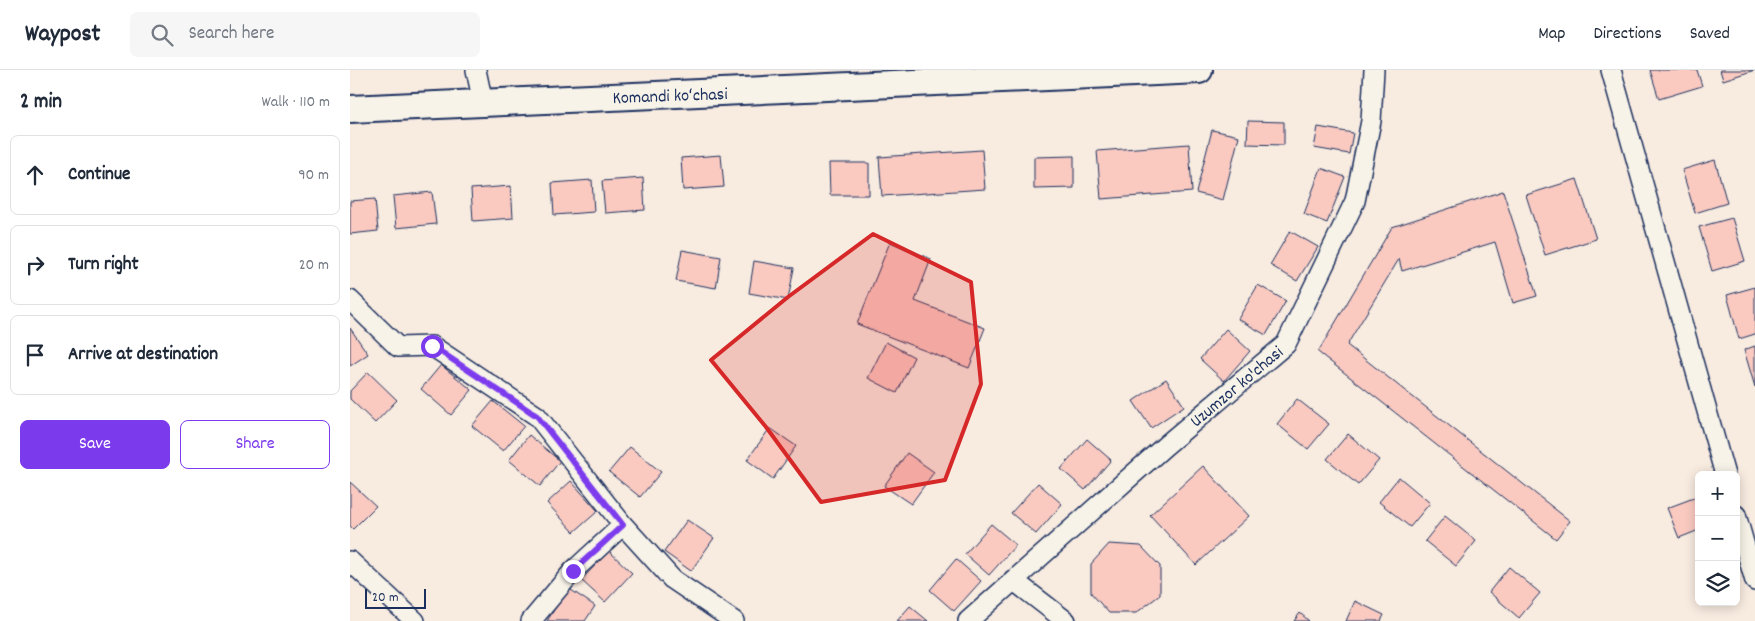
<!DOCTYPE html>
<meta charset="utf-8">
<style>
:root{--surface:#fff;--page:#f6f6f7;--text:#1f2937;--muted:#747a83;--line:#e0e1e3;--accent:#7c3aed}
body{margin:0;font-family:Dekko,sans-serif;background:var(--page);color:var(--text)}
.controls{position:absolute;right:15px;bottom:15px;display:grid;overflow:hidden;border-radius:8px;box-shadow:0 2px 12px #0003}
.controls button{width:45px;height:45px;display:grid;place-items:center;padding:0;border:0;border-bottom:1px solid var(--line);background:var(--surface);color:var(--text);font:25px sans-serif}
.scale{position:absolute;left:15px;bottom:12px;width:61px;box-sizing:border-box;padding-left:5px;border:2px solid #1b2f5e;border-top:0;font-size:14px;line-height:18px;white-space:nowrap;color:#1b2f5e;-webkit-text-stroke:4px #f7f3e8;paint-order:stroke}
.stop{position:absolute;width:15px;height:15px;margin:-11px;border:4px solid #7c3aed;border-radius:50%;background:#fff}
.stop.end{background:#7c3aed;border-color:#fff;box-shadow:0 1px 5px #0008}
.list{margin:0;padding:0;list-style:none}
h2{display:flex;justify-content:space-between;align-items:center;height:65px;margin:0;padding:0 20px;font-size:21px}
h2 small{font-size:16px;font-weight:400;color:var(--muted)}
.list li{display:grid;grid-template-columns:32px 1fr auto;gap:15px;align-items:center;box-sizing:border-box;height:80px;margin:0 10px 10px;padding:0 10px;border:1px solid var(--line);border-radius:8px}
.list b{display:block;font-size:19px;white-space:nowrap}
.list em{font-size:16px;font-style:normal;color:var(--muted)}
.actions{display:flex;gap:10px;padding:15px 20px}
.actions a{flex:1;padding:11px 0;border:1px solid var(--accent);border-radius:8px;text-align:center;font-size:18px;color:var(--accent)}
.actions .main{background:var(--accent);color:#fff}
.icon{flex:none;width:28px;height:28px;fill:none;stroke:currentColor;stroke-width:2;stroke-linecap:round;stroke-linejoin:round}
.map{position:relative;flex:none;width:1405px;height:551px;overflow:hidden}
header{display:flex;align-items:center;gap:30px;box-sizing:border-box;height:70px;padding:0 25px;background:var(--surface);border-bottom:1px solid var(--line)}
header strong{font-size:24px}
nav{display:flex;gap:28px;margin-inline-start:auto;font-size:18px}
.search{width:350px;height:45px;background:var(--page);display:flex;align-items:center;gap:12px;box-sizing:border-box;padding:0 18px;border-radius:8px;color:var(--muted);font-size:19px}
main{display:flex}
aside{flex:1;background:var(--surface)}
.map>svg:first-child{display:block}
</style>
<header>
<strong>Waypost</strong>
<div class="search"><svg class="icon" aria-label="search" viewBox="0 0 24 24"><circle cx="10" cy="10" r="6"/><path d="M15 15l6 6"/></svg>Search here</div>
<nav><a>Map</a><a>Directions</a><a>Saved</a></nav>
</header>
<main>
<aside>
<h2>2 min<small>Walk · 110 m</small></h2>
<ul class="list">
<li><svg class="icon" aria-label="ahead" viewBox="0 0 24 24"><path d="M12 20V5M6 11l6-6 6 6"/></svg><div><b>Continue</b></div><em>90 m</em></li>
<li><svg class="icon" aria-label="right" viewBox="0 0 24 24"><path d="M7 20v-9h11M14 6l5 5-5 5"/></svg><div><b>Turn right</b></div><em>20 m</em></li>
<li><svg class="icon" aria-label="arrive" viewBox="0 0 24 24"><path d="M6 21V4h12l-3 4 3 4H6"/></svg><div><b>Arrive at destination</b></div></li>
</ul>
<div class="actions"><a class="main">Save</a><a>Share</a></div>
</aside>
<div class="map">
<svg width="1405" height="551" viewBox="0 0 1405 551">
<rect width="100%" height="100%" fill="#f8ebe0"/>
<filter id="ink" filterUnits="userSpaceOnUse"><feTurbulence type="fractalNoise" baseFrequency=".02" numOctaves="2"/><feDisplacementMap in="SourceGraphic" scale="10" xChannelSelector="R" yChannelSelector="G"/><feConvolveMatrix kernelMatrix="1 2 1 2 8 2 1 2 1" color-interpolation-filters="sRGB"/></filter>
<g filter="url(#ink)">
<path fill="#facac1" stroke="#1b2f5e" d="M 1300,0 L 1347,0 L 1352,16 L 1309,29 Z
M 1370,0 L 1405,0 L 1373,10 Z
M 898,51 L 934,52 L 934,75 L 897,74 Z
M 968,57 L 1003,63 L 999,84 L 964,78 Z
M 862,60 L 889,66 L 873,130 L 846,123 Z
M 839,74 L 842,122 L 751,129 L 747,81 Z
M 632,80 L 635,119 L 532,126 L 529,87 Z
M 371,85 L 374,117 L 333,120 L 331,88 Z
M 724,86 L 724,118 L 684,119 L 684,87 Z
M 1365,90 L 1377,133 L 1345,143 L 1332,100 Z
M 479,93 L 519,93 L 519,125 L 480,125 Z
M 971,98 L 995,107 L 977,153 L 954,144 Z
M 293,108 L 295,140 L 255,143 L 252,111 Z
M 1227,109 L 1246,169 L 1195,185 L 1176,125 Z
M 242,110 L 244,142 L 204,145 L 202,113 Z
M 161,116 L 163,148 L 123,151 L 121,119 Z
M 1153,121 L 1187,226 L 1163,233 L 1145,172 L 1052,201 L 1049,189 L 997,275 L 1220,451 L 1206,469 L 968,282 L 1042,157 Z
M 82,122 L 86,154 L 46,158 L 43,126 Z
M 25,129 L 28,161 L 0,164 L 0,131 Z
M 1382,148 L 1395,191 L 1362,201 L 1349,157 Z
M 940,161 L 968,177 L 947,211 L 920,195 Z
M 540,172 L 581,189 L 565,231 L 635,258 L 619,298 L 507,254 Z
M 332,180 L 371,187 L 366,218 L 326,211 Z
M 404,191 L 444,198 L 438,230 L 399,223 Z
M 908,215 L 936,231 L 916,265 L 888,249 Z
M 1405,217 L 1405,264 L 1389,269 L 1377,225 Z
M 0,258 L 18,284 L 0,296 Z
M 876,259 L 900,281 L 874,311 L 850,289 Z
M 536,272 L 564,287 L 547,323 L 518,308 Z
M 1405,276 L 1405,317 L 1394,280 Z
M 91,295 L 122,320 L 101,345 L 71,319 Z
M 18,302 L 47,330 L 25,353 L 0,329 L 0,321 Z
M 816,309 L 834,336 L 801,358 L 783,331 Z
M 947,329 L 979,354 L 958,379 L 927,354 Z
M 143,331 L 174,356 L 153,381 L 122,356 Z
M 420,358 L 446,376 L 423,409 L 397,390 Z
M 998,364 L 1029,390 L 1008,415 L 977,389 Z
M 179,365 L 210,391 L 190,416 L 159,390 Z
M 737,369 L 761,390 L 735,420 L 711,399 Z
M 280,377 L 311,402 L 290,427 L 259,402 Z
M 557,383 L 584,402 L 561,434 L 534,416 Z
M 853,396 L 899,446 L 846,495 L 800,445 Z
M 1049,407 L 1080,433 L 1060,457 L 1029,432 Z
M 221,411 L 248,441 L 224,462 L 197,433 Z
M 0,412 L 26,436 L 3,459 L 0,456 Z
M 688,413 L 712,434 L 686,464 L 661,443 Z
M 1349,426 L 1349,460 L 1329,468 L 1317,438 Z
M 1095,446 L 1126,471 L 1106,496 L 1075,471 Z
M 337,450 L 364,468 L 341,501 L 314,482 Z
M 641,454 L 666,475 L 639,505 L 615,484 Z
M 759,474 L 791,476 L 810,496 L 810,525 L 786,543 L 759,543 L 741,523 L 741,494 Z
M 259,481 L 282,503 L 255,532 L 231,510 Z
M 606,489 L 631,511 L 604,541 L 580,520 Z
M 1159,497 L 1190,523 L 1169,548 L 1139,522 Z
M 218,518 L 245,536 L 235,551 L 197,551 Z
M 1005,531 L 1034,545 L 1031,551 L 996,551 Z
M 560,536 L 578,551 L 547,551 Z
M 950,543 L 959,551 L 944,551 Z"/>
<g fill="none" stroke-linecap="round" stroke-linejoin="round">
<g stroke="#1b2f5e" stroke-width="22">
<path id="minor" d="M 126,0 L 133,33
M 1261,0 L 1375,405
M 0,230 L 48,277 L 82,276 L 187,346 L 273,455 L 322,509 L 384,551
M 1386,445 L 1405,511
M 0,491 L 65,551
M 663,510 L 716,551
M 181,551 L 223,501 L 273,455
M 618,551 L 816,375 L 936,274 L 1005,131 L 1021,51 L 1024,0"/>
</g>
<g stroke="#1b2f5e" stroke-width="30">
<path id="secondary" d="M 0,39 L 849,0"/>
</g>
<use href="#minor" stroke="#f7f3e8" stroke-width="19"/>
<use href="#secondary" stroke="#f7f3e8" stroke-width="26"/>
</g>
</g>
<g fill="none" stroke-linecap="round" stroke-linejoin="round" filter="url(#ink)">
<path stroke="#7c3aed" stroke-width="6" d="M 82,276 L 187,346 L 273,455 L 223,501"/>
</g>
<path fill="#d62828" fill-opacity="0.2" stroke="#d62828" stroke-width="4" stroke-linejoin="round" d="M 523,164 L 621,212 L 631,314 L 595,410 L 471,432 L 416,357 L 361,290 L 438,227 Z"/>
<g text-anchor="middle" stroke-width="4" stroke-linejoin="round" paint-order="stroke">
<g font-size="18" fill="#1b2f5e" stroke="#f7f3e8">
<text transform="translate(320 25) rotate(-2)" y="6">Komandi ko‘chasi</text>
<text transform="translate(886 316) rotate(-40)" y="6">Uzumzor ko'chasi</text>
</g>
</g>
</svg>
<div class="controls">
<button>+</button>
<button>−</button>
<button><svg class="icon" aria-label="layers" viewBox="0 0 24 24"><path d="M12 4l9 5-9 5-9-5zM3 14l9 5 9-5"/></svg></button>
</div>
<div class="scale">20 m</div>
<div class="stop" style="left:82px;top:276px"></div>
<div class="stop end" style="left:223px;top:501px"></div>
</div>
</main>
